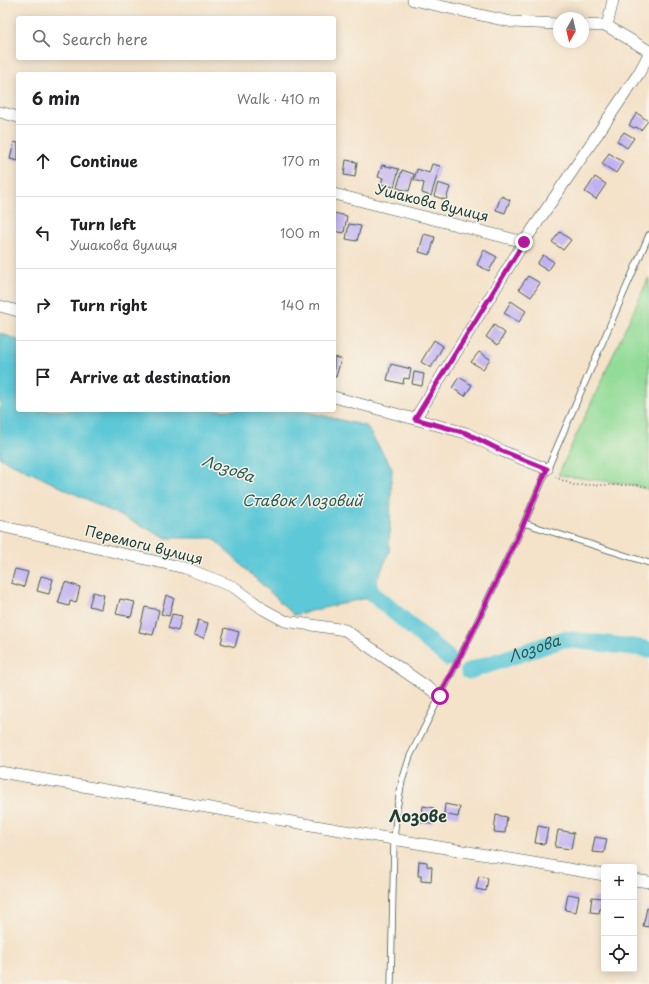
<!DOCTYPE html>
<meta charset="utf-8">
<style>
:root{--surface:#fff;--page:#f2f2f2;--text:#202124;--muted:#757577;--line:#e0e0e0}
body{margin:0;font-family:"Playpen Sans",sans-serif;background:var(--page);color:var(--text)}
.controls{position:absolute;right:12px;bottom:12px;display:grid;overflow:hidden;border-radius:4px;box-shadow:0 2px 10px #0003}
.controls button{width:36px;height:36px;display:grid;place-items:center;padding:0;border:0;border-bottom:1px solid var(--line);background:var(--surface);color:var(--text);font:20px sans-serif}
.compass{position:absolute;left:553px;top:12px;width:36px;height:36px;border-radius:50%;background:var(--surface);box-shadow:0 2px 10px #0003;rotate:188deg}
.stop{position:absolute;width:12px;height:12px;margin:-9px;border:3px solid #b5179e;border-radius:50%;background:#fff}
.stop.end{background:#b5179e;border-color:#fff;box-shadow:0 1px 4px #0008}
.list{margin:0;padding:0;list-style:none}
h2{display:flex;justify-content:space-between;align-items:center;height:52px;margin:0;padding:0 16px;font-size:17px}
h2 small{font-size:13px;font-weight:400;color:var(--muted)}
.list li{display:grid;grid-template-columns:26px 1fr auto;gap:12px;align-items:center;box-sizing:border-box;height:72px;padding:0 16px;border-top:1px solid var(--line)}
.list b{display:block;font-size:15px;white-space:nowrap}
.list p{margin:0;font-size:13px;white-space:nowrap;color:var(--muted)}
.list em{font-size:13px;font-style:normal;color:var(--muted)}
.icon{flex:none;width:22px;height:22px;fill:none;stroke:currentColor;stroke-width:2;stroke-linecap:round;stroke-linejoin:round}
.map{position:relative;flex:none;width:649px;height:984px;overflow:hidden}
.search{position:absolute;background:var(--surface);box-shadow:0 2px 10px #0003;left:16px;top:16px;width:320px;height:44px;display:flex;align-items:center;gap:10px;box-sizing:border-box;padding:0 14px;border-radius:4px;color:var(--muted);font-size:15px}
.panel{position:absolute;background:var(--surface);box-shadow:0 2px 10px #0003;left:16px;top:72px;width:320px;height:340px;border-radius:4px}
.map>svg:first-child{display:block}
</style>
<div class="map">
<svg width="649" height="984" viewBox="0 0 649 984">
<rect width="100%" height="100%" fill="#f7f3e8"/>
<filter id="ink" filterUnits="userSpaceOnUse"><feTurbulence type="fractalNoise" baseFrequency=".025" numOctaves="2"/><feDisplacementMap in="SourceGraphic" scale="8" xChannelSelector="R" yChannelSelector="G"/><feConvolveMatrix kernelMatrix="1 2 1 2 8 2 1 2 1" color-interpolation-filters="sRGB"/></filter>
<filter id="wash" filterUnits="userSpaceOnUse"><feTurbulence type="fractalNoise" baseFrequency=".012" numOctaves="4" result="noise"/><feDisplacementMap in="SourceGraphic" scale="16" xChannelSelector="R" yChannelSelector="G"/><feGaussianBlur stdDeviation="0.9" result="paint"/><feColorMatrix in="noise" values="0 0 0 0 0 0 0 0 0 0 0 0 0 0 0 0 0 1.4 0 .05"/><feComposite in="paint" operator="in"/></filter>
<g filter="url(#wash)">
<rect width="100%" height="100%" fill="#f4e2c9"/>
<path fill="#93dc98" stroke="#598c66" d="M 649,277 L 649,490 L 635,485 L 558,475 Z"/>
<path fill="#5dc8d7" stroke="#3e8286" d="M 0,333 L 18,340 L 18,410 L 299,410 L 366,426 L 392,468 L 389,552 L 370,597 L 294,615 L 213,538 L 167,538 L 0,458 Z"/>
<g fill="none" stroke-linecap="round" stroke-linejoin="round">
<g stroke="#5dc8d7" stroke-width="17">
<path d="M 362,572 L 372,593 L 448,658"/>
<path id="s1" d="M 469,671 L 564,639 L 641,648 L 649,650"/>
</g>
</g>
<g id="blocks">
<path fill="#c1b0f3" d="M 637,113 L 648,121 L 641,130 L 636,127 L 634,128 L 629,125 Z
M 624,132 L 634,138 L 627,148 L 617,141 Z
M 14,142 L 18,143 L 18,161 L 10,159 Z
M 609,153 L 623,162 L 616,173 L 602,164 Z
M 346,160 L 357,162 L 355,177 L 344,175 Z
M 432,164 L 440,166 L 431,196 L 422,193 L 424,183 L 414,180 L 417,169 L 429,173 Z
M 382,165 L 399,169 L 394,187 L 381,184 L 383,178 L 378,177 Z
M 402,170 L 414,174 L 409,191 L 397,188 Z
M 595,177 L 606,184 L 596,199 L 585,192 Z
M 438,183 L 450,187 L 446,200 L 434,196 Z
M 501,196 L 510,200 L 505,213 L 496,210 Z
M 334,213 L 347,216 L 344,233 L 334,231 Z
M 349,224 L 361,226 L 357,241 L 346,239 Z
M 560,232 L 571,240 L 563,250 L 552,242 Z
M 424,234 L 435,237 L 430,255 L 419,252 Z
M 484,250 L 497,257 L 489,271 L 477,265 Z
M 543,255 L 554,262 L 548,271 L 537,264 Z
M 528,276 L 540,283 L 531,297 L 519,289 Z
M 511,301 L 526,311 L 519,322 L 504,313 Z
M 494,325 L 505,333 L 498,345 L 486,337 Z
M 434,340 L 443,346 L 431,368 L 421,362 Z
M 479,352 L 490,359 L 483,369 L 471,362 Z
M 334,357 L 341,359 L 336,377 L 334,377 Z
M 391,364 L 411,369 L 409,379 L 404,378 L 403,384 L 387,380 Z
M 414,372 L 424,374 L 422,386 L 412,384 Z
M 459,377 L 472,385 L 465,396 L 452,388 Z
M 15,569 L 28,572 L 24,587 L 11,583 Z
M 41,576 L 53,579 L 49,594 L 37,591 Z
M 65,582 L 80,587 L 76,603 L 70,601 L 69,606 L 58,603 Z
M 93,592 L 104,595 L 101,609 L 89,606 Z
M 166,595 L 174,598 L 169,616 L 161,614 Z
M 120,599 L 135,602 L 131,617 L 116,614 Z
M 145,607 L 159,610 L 153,635 L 139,632 Z
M 172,614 L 182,616 L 178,631 L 168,628 Z
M 198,620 L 208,623 L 204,638 L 194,635 Z
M 225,628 L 239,632 L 235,647 L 221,643 Z
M 445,804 L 460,807 L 458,817 L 444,814 Z
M 423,806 L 434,808 L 432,824 L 421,822 Z
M 496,815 L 507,817 L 505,833 L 494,832 Z
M 538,826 L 548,828 L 545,844 L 535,843 Z
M 558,830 L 574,833 L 571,849 L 555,847 Z
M 595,837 L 607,839 L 604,853 L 592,852 Z
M 419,861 L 427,862 L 427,866 L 432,867 L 431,882 L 421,881 L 421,876 L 418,876 Z
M 479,876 L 488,878 L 486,891 L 476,889 Z
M 568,894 L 579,896 L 576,912 L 565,910 Z
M 592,897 L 602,898 L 599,913 L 590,912 Z
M 647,908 L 649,909 L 649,927 L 643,926 Z"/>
</g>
</g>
<g filter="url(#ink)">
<use href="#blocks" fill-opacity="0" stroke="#3f564a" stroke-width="1"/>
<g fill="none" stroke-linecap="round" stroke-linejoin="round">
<g stroke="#3f564a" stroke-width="7">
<path id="lane" d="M 524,523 L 649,563
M 391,984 L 394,840 L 397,808 L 402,781 L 410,756 L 474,629 L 524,523 L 649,235"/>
</g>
<g stroke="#3f564a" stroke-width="12">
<path id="street" d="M 413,0 L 512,22 L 559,24
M 583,25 L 607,26 L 649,51
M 607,26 L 613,0
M 0,112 L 18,117
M 334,194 L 524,242
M 0,306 L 18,311
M 334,397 L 466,433 L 502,451 L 547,469
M 415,419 L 524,242 L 639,73 L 649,54
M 0,526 L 185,568 L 234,587 L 263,609 L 285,621 L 345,630 L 440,696
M 0,772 L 604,875
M 634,880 L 649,882"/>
</g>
<path stroke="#3f564a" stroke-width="1.5" stroke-dasharray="1 3" stroke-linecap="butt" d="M 555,477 L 573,485 L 635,485 L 649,487"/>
<use href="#lane" stroke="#fff" stroke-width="5.5"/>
<use href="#street" stroke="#fff" stroke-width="11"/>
</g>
</g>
<g fill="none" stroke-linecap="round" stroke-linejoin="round" filter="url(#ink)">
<path stroke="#b5179e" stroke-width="5" d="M 440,696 L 474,629 L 524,523 L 547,469 L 502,451 L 466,433 L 415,419 L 524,242"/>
</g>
<g text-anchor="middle" stroke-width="3" stroke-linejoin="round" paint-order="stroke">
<g font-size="14" fill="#1f3d34" stroke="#f7f3e8">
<text transform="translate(432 203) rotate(14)" y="5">Ушакова вулиця</text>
<text transform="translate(144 545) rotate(14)" y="5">Перемоги вулиця</text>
</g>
<g font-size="15" font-style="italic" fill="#2b5955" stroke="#f7f3e8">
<text transform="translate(228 469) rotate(19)" y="5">Лозова</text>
<text x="302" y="506">Ставок Лозовий</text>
<text dy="5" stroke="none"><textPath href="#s1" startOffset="69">Лозова</textPath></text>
</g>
<g font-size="16" font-weight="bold" fill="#1f3d34" stroke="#f7f3e8">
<text x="418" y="822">Лозове</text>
</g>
</g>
</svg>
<div class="controls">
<button>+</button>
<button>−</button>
<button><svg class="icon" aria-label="locate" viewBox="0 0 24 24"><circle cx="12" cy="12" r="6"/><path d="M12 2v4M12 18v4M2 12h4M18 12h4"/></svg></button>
</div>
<svg class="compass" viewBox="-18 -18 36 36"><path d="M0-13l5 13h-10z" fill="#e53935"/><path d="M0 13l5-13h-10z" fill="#757577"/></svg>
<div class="stop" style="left:440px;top:696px"></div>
<div class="stop end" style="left:524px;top:242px"></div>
<div class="search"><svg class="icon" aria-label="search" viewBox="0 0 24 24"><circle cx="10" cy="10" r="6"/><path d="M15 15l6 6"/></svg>Search here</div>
<section class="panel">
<h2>6 min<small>Walk · 410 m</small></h2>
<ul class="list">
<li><svg class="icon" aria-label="ahead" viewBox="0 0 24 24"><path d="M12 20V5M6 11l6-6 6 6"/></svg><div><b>Continue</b></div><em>170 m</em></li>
<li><svg class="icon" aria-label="left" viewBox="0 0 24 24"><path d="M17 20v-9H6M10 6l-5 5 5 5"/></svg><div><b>Turn left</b><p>Ушакова вулиця</p></div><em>100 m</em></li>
<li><svg class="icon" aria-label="right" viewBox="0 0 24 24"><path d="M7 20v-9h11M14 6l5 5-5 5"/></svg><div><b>Turn right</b></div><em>140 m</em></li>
<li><svg class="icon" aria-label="arrive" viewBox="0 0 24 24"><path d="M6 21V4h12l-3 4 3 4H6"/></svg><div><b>Arrive at destination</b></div></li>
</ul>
</section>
</div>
